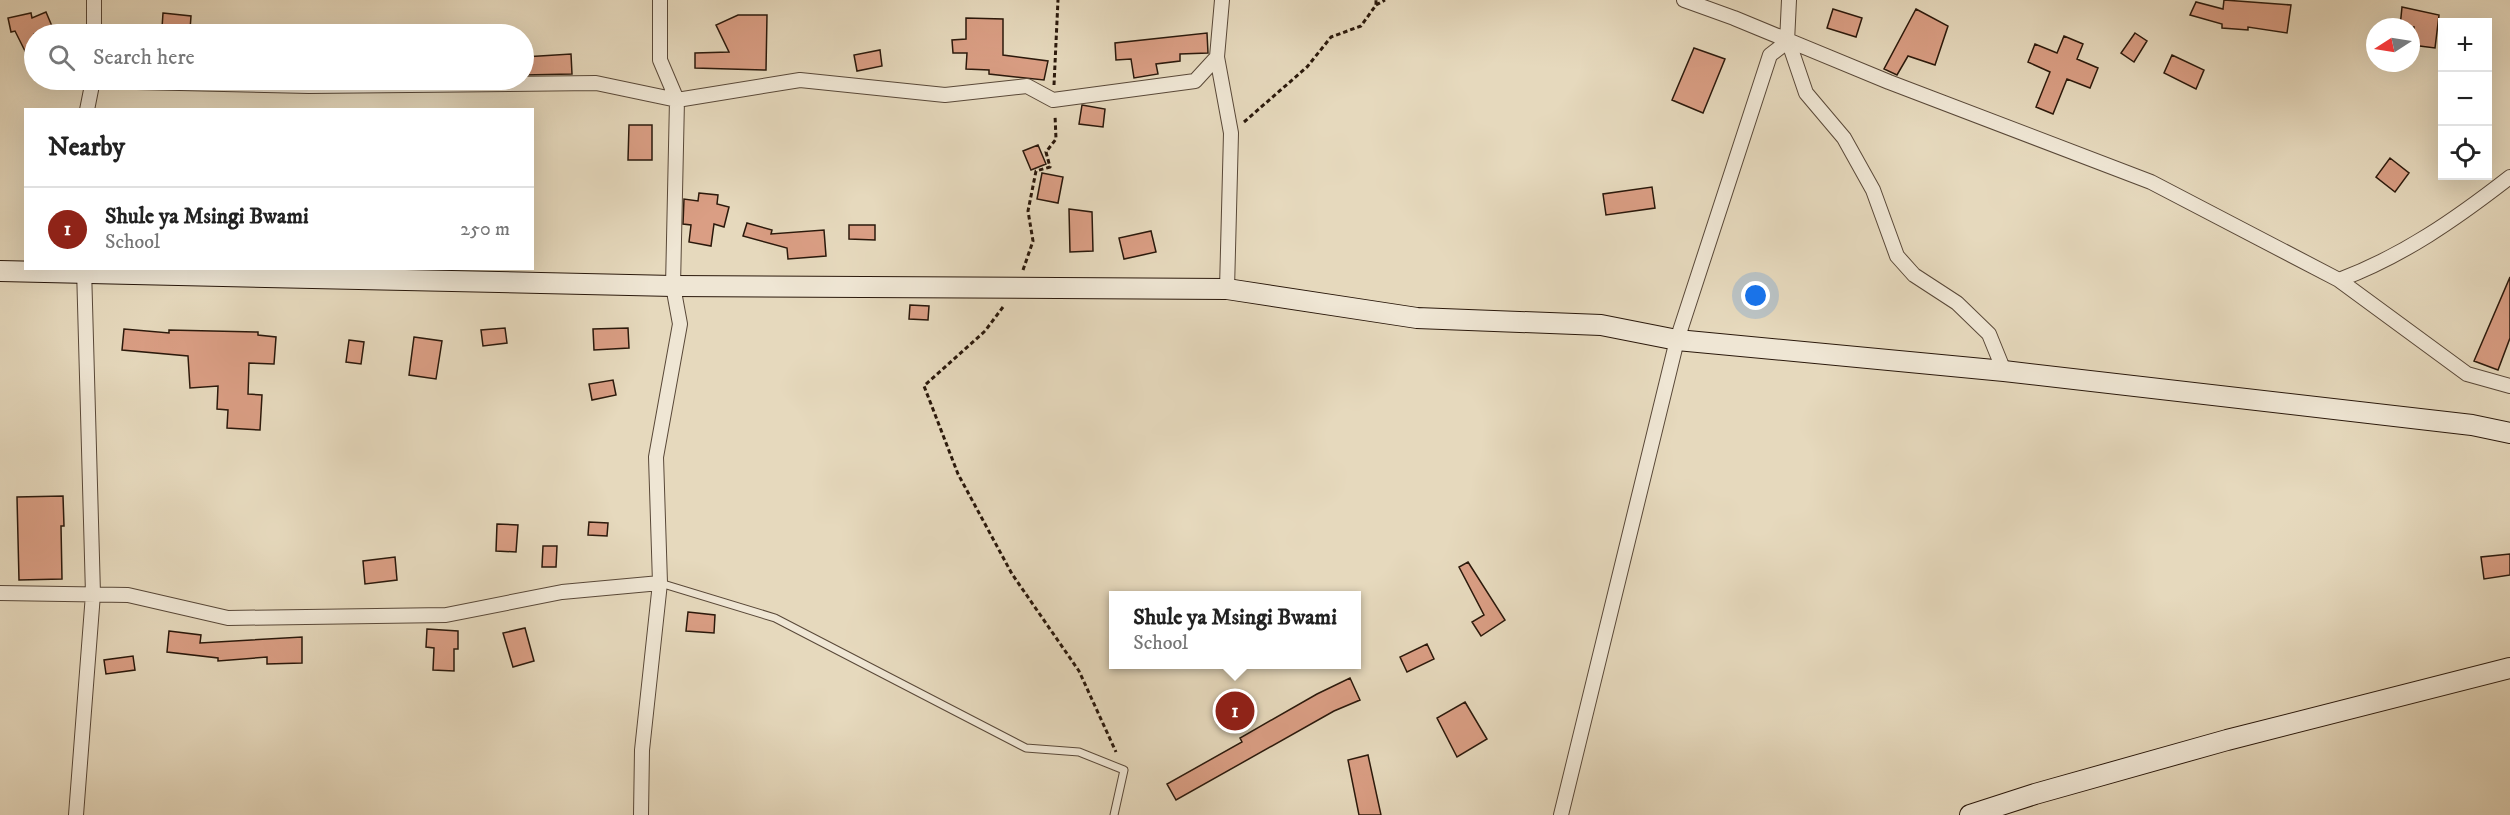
<!DOCTYPE html>
<meta charset="utf-8">
<style>
:root{--surface:#fff;--page:#f2f2f2;--text:#222;--muted:#767676;--line:#e0e0e0;--accent:#8f2418}
body{margin:0;font-family:"IM FELL DW Pica",serif;background:var(--page);color:var(--text)}
.controls{position:absolute;right:18px;top:18px;display:grid;overflow:hidden;border-radius:0px;box-shadow:0 6px 24px #0002}
.controls button{width:54px;height:54px;display:grid;place-items:center;padding:0;border:0;border-bottom:2px solid var(--line);background:var(--surface);color:var(--text);font:30px sans-serif}
.compass{position:absolute;left:2366px;top:18px;width:54px;height:54px;border-radius:50%;background:var(--surface);box-shadow:0 6px 24px #0002;rotate:258deg}
.you{position:absolute;left:1756px;top:296px;width:21px;height:21px;margin:-15px;border:4px solid #fff;border-radius:50%;background:#1a73e8;box-shadow:0 0 0 9px #1a73e833}
.badge{display:grid;place-items:center;width:39px;height:39px;border-radius:50%;background:var(--accent);color:#fff;font-size:20px;font-weight:700}
.pin{position:absolute;translate:-50% -50%;border:3px solid #fff;box-shadow:0 2px 6px #0006}
.popup{position:absolute;left:1109px;top:591px;width:252px;height:78px;box-sizing:border-box;display:grid;place-content:center;border-radius:0px;background:var(--surface);filter:drop-shadow(0 2px 4px #0005);font-size:20px;white-space:nowrap;color:var(--muted)}
.popup b{font-size:22px;color:var(--text)}
.popup::after{content:'';position:absolute;left:50%;top:100%;margin-left:-12px;border:12px solid transparent;border-top-color:var(--surface)}
.list{margin:0;padding:0;list-style:none}
h2{display:flex;justify-content:space-between;align-items:center;height:78px;margin:0;padding:0 24px;font-size:26px}
h2 small{font-size:20px;font-weight:400;color:var(--muted)}
.list li{display:grid;grid-template-columns:39px 1fr auto;gap:18px;align-items:center;box-sizing:border-box;height:84px;padding:0 24px;border-top:2px solid var(--line)}
.list b{display:block;font-size:22px;white-space:nowrap}
.list p{margin:0;font-size:20px;white-space:nowrap;color:var(--muted)}
.list em{font-size:20px;font-style:normal;color:var(--muted)}
.icon{flex:none;width:33px;height:33px;fill:none;stroke:currentColor;stroke-width:2;stroke-linecap:round;stroke-linejoin:round}
.map{position:relative;flex:none;width:2510px;height:815px;overflow:hidden}
.search{position:absolute;background:var(--surface);box-shadow:0 6px 24px #0002;left:24px;top:24px;width:510px;height:66px;display:flex;align-items:center;gap:15px;box-sizing:border-box;padding:0 21px;border-radius:33px;color:var(--muted);font-size:22px}
.panel{position:absolute;background:var(--surface);box-shadow:0 6px 24px #0002;left:24px;top:108px;width:510px;height:162px;border-radius:0px}
.map>svg:first-child{display:block}
</style>
<div class="map">
<svg width="2510" height="815" viewBox="0 0 2510 815">
<rect width="100%" height="100%" fill="#e6d9bd"/>
<filter id="stains"><feTurbulence type="fractalNoise" baseFrequency=".00333" numOctaves="4"/><feColorMatrix values="0 0 0 0 .2 0 0 0 0 .09 0 0 0 0 .02 0 0 0 .5 -.17"/></filter>
<radialGradient id="worn" r=".72"><stop offset=".6" stop-color="#630" stop-opacity="0"/><stop offset="1" stop-color="#630" stop-opacity=".3"/></radialGradient>
<path fill="#da9e84" stroke="#2a180b" stroke-width="1.5" d="M 2224,0 L 2291,5 L 2287,33 L 2248,27 L 2248,30 L 2222,28 L 2222,24 L 2190,15 L 2196,2 L 2223,9 Z
M 2402,7 L 2439,15 L 2435,48 L 2412,45 L 2414,27 L 2400,27 Z
M 1833,9 L 1862,18 L 1856,37 L 1827,28 Z
M 1916,9 L 1948,26 L 1935,65 L 1908,56 L 1897,75 L 1884,69 Z
M 46,12 L 54,31 L 34,34 L 34,46 L 25,51 L 15,31 L 11,32 L 8,18 L 31,13 L 32,18 Z
M 163,13 L 191,16 L 190,30 L 162,28 Z
M 738,15 L 767,15 L 766,70 L 695,68 L 695,53 L 729,52 L 716,25 Z
M 966,18 L 1003,19 L 1003,55 L 1048,61 L 1044,80 L 989,74 L 989,70 L 966,69 L 967,53 L 953,53 L 952,40 L 966,39 Z
M 1207,33 L 1208,53 L 1180,54 L 1180,61 L 1156,64 L 1158,74 L 1134,78 L 1131,59 L 1116,60 L 1115,43 Z
M 2135,33 L 2147,41 L 2134,62 L 2121,53 Z
M 2064,36 L 2083,44 L 2077,59 L 2098,68 L 2090,88 L 2067,79 L 2053,114 L 2036,107 L 2050,72 L 2028,62 L 2035,44 L 2057,53 Z
M 1694,48 L 1725,59 L 1703,113 L 1672,100 Z
M 880,50 L 882,66 L 857,71 L 854,55 Z
M 571,54 L 572,74 L 524,75 L 524,57 Z
M 2172,55 L 2204,70 L 2196,89 L 2164,73 Z
M 1082,105 L 1105,109 L 1103,127 L 1079,124 Z
M 629,125 L 652,125 L 652,160 L 628,160 Z
M 1038,145 L 1046,164 L 1031,170 L 1023,151 Z
M 2390,158 L 2409,173 L 2395,192 L 2376,177 Z
M 1042,173 L 1063,177 L 1058,203 L 1037,199 Z
M 1652,187 L 1655,208 L 1606,215 L 1603,194 Z
M 699,193 L 718,195 L 717,204 L 729,207 L 724,227 L 714,224 L 711,246 L 689,242 L 691,225 L 683,224 L 684,199 L 698,201 Z
M 1069,209 L 1092,212 L 1093,251 L 1070,252 Z
M 747,223 L 772,230 L 771,234 L 824,230 L 826,256 L 788,259 L 787,248 L 743,236 Z
M 849,225 L 875,225 L 875,240 L 849,239 Z
M 1151,231 L 1156,252 L 1124,259 L 1119,238 Z
M 2510,277 L 2510,338 L 2498,370 L 2474,361 Z
M 910,305 L 929,306 L 928,320 L 909,319 Z
M 505,328 L 507,343 L 483,346 L 481,330 Z
M 628,328 L 629,348 L 594,350 L 593,329 Z
M 124,329 L 169,333 L 169,330 L 258,332 L 258,335 L 276,337 L 274,364 L 249,363 L 248,394 L 262,395 L 260,430 L 227,428 L 228,410 L 217,409 L 218,386 L 190,388 L 188,356 L 122,350 Z
M 414,337 L 442,341 L 436,379 L 409,375 Z
M 349,340 L 364,342 L 361,364 L 346,362 Z
M 613,380 L 616,395 L 592,400 L 589,384 Z
M 63,496 L 64,526 L 61,526 L 62,579 L 19,580 L 17,497 Z
M 589,522 L 608,523 L 607,536 L 588,535 Z
M 497,524 L 518,525 L 516,552 L 496,551 Z
M 543,546 L 557,546 L 556,567 L 542,567 Z
M 2510,554 L 2510,575 L 2484,579 L 2481,557 Z
M 395,557 L 397,580 L 365,584 L 363,561 Z
M 1468,562 L 1505,620 L 1481,636 L 1472,622 L 1484,615 L 1459,567 Z
M 688,612 L 715,615 L 714,633 L 686,631 Z
M 525,628 L 534,661 L 513,667 L 503,633 Z
M 427,629 L 458,631 L 458,649 L 454,649 L 454,671 L 433,670 L 434,648 L 426,647 Z
M 169,631 L 201,635 L 200,643 L 302,637 L 302,663 L 267,664 L 267,657 L 218,661 L 218,658 L 167,652 Z
M 1427,644 L 1434,659 L 1407,672 L 1400,657 Z
M 133,656 L 135,670 L 106,674 L 104,660 Z
M 1350,678 L 1360,700 L 1334,711 L 1176,800 L 1167,784 L 1242,742 L 1240,738 L 1317,694 Z
M 1465,702 L 1487,739 L 1457,757 L 1437,718 Z
M 1368,755 L 1381,815 L 1359,815 L 1348,760 Z"/>
<g fill="none" stroke-linecap="round" stroke-linejoin="round">
<g stroke="#594838" stroke-width="9">
<path id="lane" d="M 660,583 L 775,618 L 1026,748 L 1079,752 L 1124,770 L 1114,815"/>
</g>
<g stroke="#594838" stroke-width="16">
<path id="street" d="M 1222,0 L 1217,57 L 1231,133 L 1227,289
M 1684,0 L 1734,18 L 1889,82 L 2151,182 L 2339,280 L 2467,374 L 2510,386
M 1789,0 L 1787,42 L 1790,46 L 1806,93 L 1844,138 L 1873,190 L 1897,256 L 1914,275 L 1957,303 L 1989,334 L 2004,371
M 94,34 L 94,0
M 93,81 L 309,86 L 596,83 L 677,100 L 800,80 L 945,95 L 1027,86 L 1053,100 L 1195,81 L 1217,57
M 87,110 L 93,80
M 2339,280 C 2403,256 2456,219 2510,177
M 0,593 L 128,595 L 228,618 L 446,615 L 562,592 L 660,583
M 76,815 L 93,594 L 84,268
M 641,815 L 642,750 L 660,583 L 656,457 L 680,324 L 673,286 L 677,100 L 660,60 L 660,0
M 1561,815 L 1677,340 L 1770,55 L 1787,42"/>
</g>
<g stroke="#2a180b" stroke-width="22">
<path id="secondary" d="M 0,271 L 673,286 L 1227,289 L 1417,318 L 1601,325 L 1677,340 L 2004,371 L 2472,425 L 2510,433
M 1970,815 L 2035,794 L 2227,740 L 2510,668"/>
</g>
<path stroke="#2a180b" stroke-width="3" stroke-dasharray="4.5 3" stroke-linecap="butt" d="M 1376,5 L 1385,0
M 1054,85 L 1058,0
M 1244,122 L 1307,67 L 1331,37 L 1361,26 L 1376,5 L 1376,0
M 1023,270 L 1033,241 L 1028,211 L 1036,171 L 1050,167 L 1046,152 L 1056,139 L 1055,115
M 1003,307 L 985,331 L 924,386 L 958,474 L 1012,574 L 1079,671 L 1116,752"/>
<use href="#lane" stroke="#efe6d4" stroke-width="7"/>
<use href="#street" stroke="#efe6d4" stroke-width="14"/>
<use href="#secondary" stroke="#efe6d4" stroke-width="20"/>
</g>
<rect width="100%" height="100%" filter="url(#stains)"/>
<rect width="100%" height="100%" fill="url(#worn)"/>
</svg>
<div class="controls">
<button>+</button>
<button>−</button>
<button><svg class="icon" aria-label="locate" viewBox="0 0 24 24"><circle cx="12" cy="12" r="6"/><path d="M12 2v4M12 18v4M2 12h4M18 12h4"/></svg></button>
</div>
<svg class="compass" viewBox="-18 -18 36 36"><path d="M0-13l5 13h-10z" fill="#e53935"/><path d="M0 13l5-13h-10z" fill="#767676"/></svg>
<div class="you"></div>
<div class="pin badge" style="left:1235px;top:711px">1</div>
<div class="popup"><b>Shule ya Msingi Bwami</b>School</div>
<div class="search"><svg class="icon" aria-label="search" viewBox="0 0 24 24"><circle cx="10" cy="10" r="6"/><path d="M15 15l6 6"/></svg>Search here</div>
<section class="panel">
<h2>Nearby<small></small></h2>
<ul class="list">
<li><span class="badge">1</span><div><b>Shule ya Msingi Bwami</b><p>School</p></div><em>250 m</em></li>
</ul>
</section>
</div>
